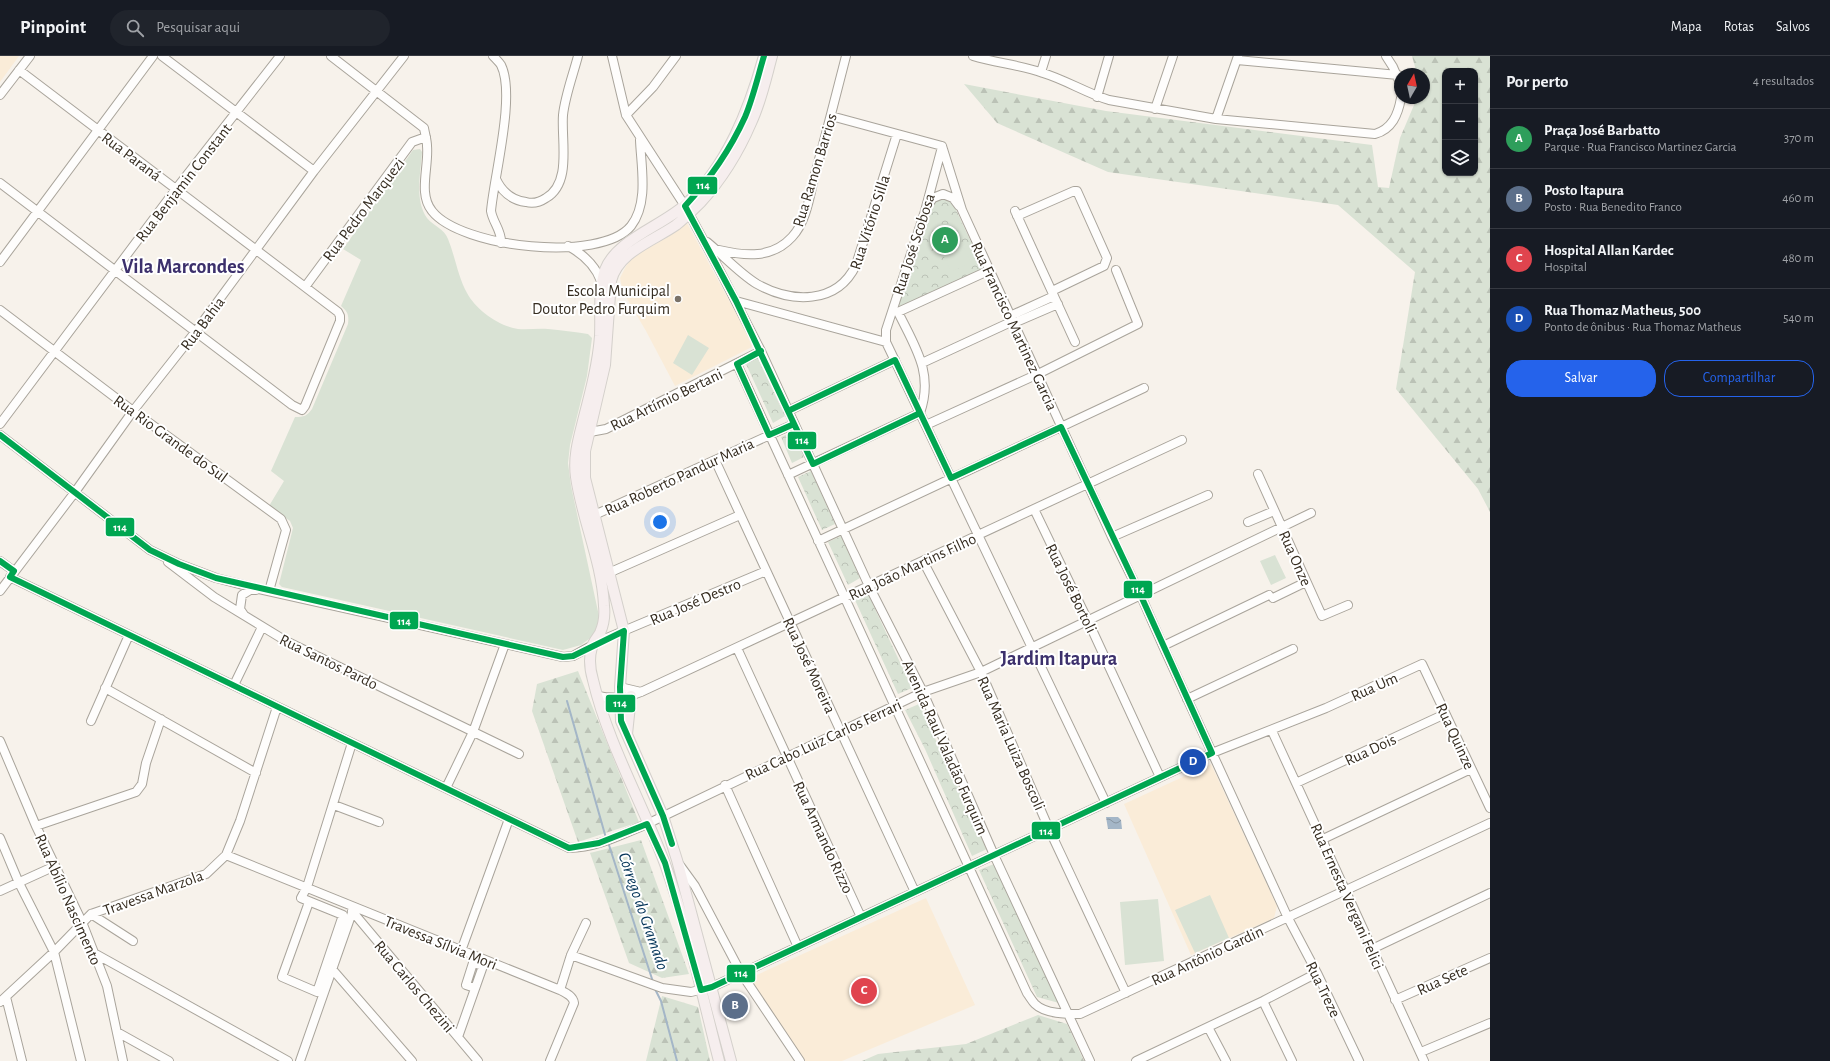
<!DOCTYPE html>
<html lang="pt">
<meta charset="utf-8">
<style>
:root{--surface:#171b24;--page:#20242c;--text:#f1f3f6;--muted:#9ea1a6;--line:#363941;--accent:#2563eb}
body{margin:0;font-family:"Alegreya Sans",sans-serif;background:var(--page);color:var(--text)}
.controls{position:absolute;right:12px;top:12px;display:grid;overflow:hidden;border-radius:8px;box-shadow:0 1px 3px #0004}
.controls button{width:36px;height:36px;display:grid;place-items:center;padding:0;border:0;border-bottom:1px solid var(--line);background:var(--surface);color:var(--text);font:20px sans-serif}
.compass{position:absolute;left:1394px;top:12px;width:36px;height:36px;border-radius:50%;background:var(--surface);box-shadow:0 1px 3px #0004;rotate:9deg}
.you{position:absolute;left:660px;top:466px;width:14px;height:14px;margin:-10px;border:3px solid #fff;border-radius:50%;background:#1a73e8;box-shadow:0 0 0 6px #1a73e833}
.badge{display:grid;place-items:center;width:26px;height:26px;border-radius:50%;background:var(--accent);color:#fff;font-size:13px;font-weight:700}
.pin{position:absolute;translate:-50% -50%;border:2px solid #fff;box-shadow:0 1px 4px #0006}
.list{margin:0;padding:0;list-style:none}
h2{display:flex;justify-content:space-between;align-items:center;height:52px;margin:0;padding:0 16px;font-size:17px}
h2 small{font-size:13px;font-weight:400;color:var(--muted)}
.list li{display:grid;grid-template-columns:26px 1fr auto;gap:12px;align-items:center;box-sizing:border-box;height:60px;padding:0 16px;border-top:1px solid var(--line)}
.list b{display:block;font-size:15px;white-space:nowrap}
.list p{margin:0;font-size:13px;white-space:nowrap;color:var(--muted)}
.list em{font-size:13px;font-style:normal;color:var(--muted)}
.actions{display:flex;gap:8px;padding:12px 16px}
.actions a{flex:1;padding:9px 0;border:1px solid var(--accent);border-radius:16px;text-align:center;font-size:14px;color:var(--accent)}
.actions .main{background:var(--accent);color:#fff}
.icon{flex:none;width:22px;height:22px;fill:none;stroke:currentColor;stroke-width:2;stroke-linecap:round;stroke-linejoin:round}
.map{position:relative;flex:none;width:1490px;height:1005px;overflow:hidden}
header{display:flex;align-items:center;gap:24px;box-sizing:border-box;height:56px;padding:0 20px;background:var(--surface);border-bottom:1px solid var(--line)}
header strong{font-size:19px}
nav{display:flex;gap:22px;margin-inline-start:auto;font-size:14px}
.search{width:280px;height:36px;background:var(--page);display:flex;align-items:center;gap:10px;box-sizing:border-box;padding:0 14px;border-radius:22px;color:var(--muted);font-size:15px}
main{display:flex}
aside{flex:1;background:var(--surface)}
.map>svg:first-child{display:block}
</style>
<header>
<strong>Pinpoint</strong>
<div class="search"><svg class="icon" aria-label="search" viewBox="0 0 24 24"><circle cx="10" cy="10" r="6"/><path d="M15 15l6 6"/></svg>Pesquisar aqui</div>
<nav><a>Mapa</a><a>Rotas</a><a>Salvos</a></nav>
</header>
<main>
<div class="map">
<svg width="1490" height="1005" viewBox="0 0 1490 1005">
<defs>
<pattern id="forest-firs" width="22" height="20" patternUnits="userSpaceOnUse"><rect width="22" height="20" fill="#d9e2d4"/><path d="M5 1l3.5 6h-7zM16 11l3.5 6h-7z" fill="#bbc2b6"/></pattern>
<pattern id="park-crowns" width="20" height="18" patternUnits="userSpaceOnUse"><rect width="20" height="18" fill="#d9e2d4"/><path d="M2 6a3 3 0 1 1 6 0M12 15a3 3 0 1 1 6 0" fill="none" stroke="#bbc2b6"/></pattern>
<pattern id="water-waves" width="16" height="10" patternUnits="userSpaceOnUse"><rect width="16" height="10" fill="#a4b6c7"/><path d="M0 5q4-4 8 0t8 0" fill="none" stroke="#8694a1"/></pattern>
</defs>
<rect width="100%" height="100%" fill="#f7f2eb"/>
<path fill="#faecd8" d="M 0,0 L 19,0 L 0,26 Z
M 687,167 L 753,289 L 752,291 L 675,330 L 646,275 L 623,236 L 620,222 L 626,210 L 633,201 L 666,182 Z
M 1211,708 L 1277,850 L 1274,862 L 1191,899 L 1124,748 Z
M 926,842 L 975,949 L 842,1005 L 803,1005 L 750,922 Z"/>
<path fill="url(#forest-firs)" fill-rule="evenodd" d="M 1412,0 L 1490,0 L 1490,456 L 1478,433 L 1396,333 L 1415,216 L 1338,149 L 1108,116 L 997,67 L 964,28 L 1106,55 L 1372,89 L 1378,131 L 1389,132 L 1400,82 L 1417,42 L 1424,42 L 1424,18 L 1417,18 ZM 1445,15 L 1475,15 L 1475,117 L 1445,117 Z
M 578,615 L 639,766 L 578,786 L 532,655 L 537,628 Z
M 641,784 L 689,918 L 662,922 L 629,907 L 590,797 Z
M 662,940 L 698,951 L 710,1005 L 646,1005 Z
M 1038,959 L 1067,968 L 1084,1005 L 862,1005 L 878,998 L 966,988 Z"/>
<path fill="url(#park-crowns)" d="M 944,142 L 952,145 L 984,214 L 900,252 L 898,249 L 930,153 L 935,145 Z
M 758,302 L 785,360 L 773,367 L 746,308 Z
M 792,376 L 804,401 L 792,407 L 781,381 Z
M 811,415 L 835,468 L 822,474 L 798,421 Z
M 841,480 L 860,522 L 848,529 L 828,486 Z
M 868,538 L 912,632 L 898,638 L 855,544 Z
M 919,648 L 987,793 L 972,800 L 925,693 L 905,654 Z
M 994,808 L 1059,947 L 1037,941 L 979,814 Z"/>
<path fill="#d9e2d4" d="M 420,93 L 422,96 C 421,116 414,144 427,162 C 433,170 444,172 448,183 C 455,200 458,221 467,237 C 476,254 499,270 518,273 C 528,274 538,272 548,273 C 561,274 575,276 588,278 L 592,282 L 587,320 L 570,389 L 568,407 L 571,430 L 599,560 L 597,577 L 581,589 L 563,594 L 282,531 L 279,528 L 293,472 L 290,465 L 269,450 L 284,425 L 271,415 L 295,361 C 304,361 307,360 312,353 L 348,268 C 349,259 348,256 341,250 L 361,204 L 343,193 L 413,94 Z
M 954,170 L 971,207 L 951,216 L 934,179 Z
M 688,279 L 709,292 L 692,319 L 673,307 Z
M 1275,499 L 1286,522 L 1271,529 L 1260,505 Z
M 1210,839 L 1229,882 L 1195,897 L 1175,854 Z
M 1158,843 L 1164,905 L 1125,909 L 1120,846 Z"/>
<path fill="url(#water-waves)" d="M 1106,761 L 1118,761 L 1121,764 L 1122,773 L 1108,773 Z"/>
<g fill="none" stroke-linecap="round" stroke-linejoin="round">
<path stroke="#a4b6c7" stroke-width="2" d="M 567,645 L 606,782
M 608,786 L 653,926
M 655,933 L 661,945 L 677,1005"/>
<g stroke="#a9a49b" stroke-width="10">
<path id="minor" d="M 162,0 L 314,115
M 331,0 L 424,72 C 425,78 427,84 427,90 C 429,111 418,138 432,155 C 461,192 601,207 631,170 C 649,147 641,110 640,84
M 493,0 C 496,3 499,6 501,9 C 516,39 494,120 491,155 C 493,167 502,175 501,187
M 612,0 L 626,59 L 685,150 L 719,213 L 761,295 L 869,530 L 923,636 L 994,799 L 1090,1005
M 973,0 C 996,7 1021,9 1043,17 C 1066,24 1086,37 1109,44 L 1216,63 L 1375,78 C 1392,73 1398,59 1401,42
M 1386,0 L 1393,11 L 1400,27
M 1237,4 L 1398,19
M 1041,16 L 1046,0
M 0,39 L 30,0
M 1097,41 L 1109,0
M 1155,53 L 1173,0
M 626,59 L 653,31 L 676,0
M 831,60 L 942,90
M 1216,63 L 1238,0
M 942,90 L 962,154 L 1112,481 L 1141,540 L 1163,590 L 1288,862 L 1317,917 L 1359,1005
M 942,91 L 925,155 L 886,274 L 886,286 L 1106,747
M 496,123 C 502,136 511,144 526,146 C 533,148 540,146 546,142 C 572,127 561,85 563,59 C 565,40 573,19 578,0
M 0,127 L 292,349 L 302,354 L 305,350 L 340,265 L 340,260 L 338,256 L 19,14
M 928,149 L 933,142 L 943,138 L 953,142 L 959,150
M 1015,155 L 1075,286
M 1017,160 L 1074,135 L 1077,135 L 1107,202 L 1104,210 L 1052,235
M 707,186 C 723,199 739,217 757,228 C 791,247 837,249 856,209 L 897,78
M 568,190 C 583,198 595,209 601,225
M 719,194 C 745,200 772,203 792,181 C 807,165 810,138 815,118 C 826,79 836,39 846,0
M 0,206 L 153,0
M 305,231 L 412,86 L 426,81
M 736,245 L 886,286
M 0,254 L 133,355 L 281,463 L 286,474 L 269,535
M 893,254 L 898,256 L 990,214
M 1010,260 L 1054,240
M 1014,267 L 1058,248
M 922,307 L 1013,265
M 737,308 L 1027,937 C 1030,941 1032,945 1035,948 C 1045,958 1067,958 1080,958 L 1490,767
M 788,355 L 895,304
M 0,368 L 176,133 L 280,0
M 926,369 L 1038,318 L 1138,268 L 1116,214
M 590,376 L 606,373 L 761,295
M 0,379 L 150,494 L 179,508 L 216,522 L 259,533 L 563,601 L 573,600 L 602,584 L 766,515
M 715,404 L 915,836
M 1258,418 L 1322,560 L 1348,549
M 788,419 L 920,357 C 934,317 915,291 898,256
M 1034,453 L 1088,565 L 1160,721
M 590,461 L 794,368
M 1248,466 L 1274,455
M 1112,481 L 1208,439
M 818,485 L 1144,332
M 0,505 L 14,515
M 923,505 L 981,616 L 1049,773 L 1126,937
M 168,506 L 214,541 L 286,585 L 519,698
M 604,519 L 740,459
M 10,521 L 569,792 C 597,792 622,778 647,768 L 923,636 L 981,616 L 1311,457
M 0,535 L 75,436 L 133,355 L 196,275 L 314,115 L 404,0
M 1273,542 L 1306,526
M 244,559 L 240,553 L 242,539 L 250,534 L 256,534
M 1163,590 L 1269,539
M 737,592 L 861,861
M 234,629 L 262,571
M 620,631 L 641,636
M 105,632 L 256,717
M 598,640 C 613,643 627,642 641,636 L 1182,384
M 1187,643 L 1293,593
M 91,665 L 129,579
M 1272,675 L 1424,1005
M 0,685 L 36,770 L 82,866 L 107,930 L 123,1005
M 1296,727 L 1445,658
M 725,729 L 798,891
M 446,732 L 473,676 L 505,588
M 334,749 L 379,766
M 36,770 L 136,736 L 142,728 L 146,707 L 161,663
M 0,782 L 19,827 L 54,896 L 81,1005
M 1323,783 L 1471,713
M 226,799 L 560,934 C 566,937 573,940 574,947 L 550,1005
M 679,808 L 695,830 L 741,917 L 800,1005
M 0,835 L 55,810
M 309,846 L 282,921 L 317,936 L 343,859 L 301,842 L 307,831 L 352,687
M 352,855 L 478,1005
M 91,858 L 133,885
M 1372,893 L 1490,837
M 461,895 L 509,763
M 94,897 L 288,1005
M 571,899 L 662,932 L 691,936 L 712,931 L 1212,697 L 1326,652 L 1422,608 L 1490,752
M 332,913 L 412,1005
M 560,934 L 571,899 L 586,867
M 6,941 L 22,1005
M 1395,944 L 1490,902
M 1263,945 L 1292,1005
M 0,946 L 54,896 L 91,858 L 206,818 L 226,799 L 240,765 L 277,651
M 1208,971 L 1226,1005
M 117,976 L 169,1005
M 458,981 L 483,910 L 473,907 L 466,929 L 475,932
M 1421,996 L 1490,967
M 300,1005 L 354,851
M 1136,1005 L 1263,945 L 1317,917"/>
</g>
<g stroke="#d4d0cb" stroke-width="12">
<path id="major" d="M 627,678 L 631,640
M 719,1005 C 702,939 688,872 665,808 C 642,746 608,688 593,624 C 590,614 589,601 592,591 C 593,586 598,581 600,577 C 604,568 605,559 604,550 C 602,505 582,464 576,421 C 573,400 579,381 584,361 C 591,334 598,307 600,280 C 601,258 598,235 605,214 C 616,184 662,170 685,149 C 727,110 749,54 764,0
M 731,1005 L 677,804 L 663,760 L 621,665 L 620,631 L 624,575 L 585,422 L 585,395 L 605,309 L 611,225 C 618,196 653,185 676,169 C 685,162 693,154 701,146 C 721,124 739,95 751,67 C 761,46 766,22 772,0"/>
</g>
<use href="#minor" stroke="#fefdfc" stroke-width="8"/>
<use href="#major" stroke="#f6eeee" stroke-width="10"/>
<g stroke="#fff" stroke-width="9">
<path id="bus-1" d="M 764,0 C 758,20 753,42 745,61 C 730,94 709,124 685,150 L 736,245 L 813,408 L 920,357
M 761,295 L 737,308 L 769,379 L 794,368
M 788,355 L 895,304 L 951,422
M 1061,371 L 1141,540 L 1212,697
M 0,379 L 150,494 L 179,508 L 216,522 L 563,601 L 573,600 L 624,575 L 620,631 L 621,665 L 663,760 L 672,788
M 951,422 L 1061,371
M 0,505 L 14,515 L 10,521 L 569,792 L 599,787 L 647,768 L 665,807 L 701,934 L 712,931 L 1212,697"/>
</g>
<use href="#bus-1" stroke="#00a651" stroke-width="6"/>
</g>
<circle fill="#7a7268" stroke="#fff" stroke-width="1.5" cx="678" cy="243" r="4"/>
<g text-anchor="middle" stroke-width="4" stroke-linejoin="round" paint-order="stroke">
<g font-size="16" fill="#362d21" stroke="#fff">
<text transform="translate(132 100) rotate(37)" y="6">Rua Paraná</text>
<text transform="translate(814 114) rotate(-73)" y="6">Rua Ramon Barrios</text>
<text transform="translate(183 126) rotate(-52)" y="6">Rua Benjamin Constant</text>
<text transform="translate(363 153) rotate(-53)" y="6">Rua Pedro Marquezi</text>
<text transform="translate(869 166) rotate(-72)" y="6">Rua Vitório Silla</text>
<text transform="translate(913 188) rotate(-72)" y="6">Rua José Scobosa</text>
<text transform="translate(202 267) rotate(-53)" y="6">Rua Bahia</text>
<text transform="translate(1015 270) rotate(65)" y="6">Rua Francisco Martinez Garcia</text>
<text transform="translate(666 343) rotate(-26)" y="6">Rua Artímio Bertani</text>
<text transform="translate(171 382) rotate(36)" y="6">Rua Rio Grande do Sul</text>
<text transform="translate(679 420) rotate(-25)" y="6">Rua Roberto Pandur Maria</text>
<text transform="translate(1296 502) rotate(66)" y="6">Rua Onze</text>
<text transform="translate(912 510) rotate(-25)" y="6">Rua João Martins Filho</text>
<text transform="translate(1072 532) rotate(64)" y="6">Rua José Bortoli</text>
<text transform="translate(695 545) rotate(-23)" y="6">Rua José Destro</text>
<text transform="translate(329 605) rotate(26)" y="6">Rua Santos Pardo</text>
<text transform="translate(810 609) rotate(65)" y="6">Rua José Moreira</text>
<text transform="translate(1374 630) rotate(-24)" y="6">Rua Um</text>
<text transform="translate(1456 680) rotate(65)" y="6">Rua Quinze</text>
<text transform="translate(823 683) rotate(-25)" y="6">Rua Cabo Luiz Carlos Ferrari</text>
<text transform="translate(1012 687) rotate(66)" y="6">Rua Maria Luiza Boscoli</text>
<text transform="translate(946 691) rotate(66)" y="6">Avenida Raul Valadão Furquim</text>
<text transform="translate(1370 693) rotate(-25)" y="6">Rua Dois</text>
<text transform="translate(824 781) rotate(65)" y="6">Rua Armando Rizzo</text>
<text transform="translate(153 836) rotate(-20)" y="6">Travessa Marzola</text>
<text transform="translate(1348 840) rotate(66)" y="6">Rua Ernesta Vergani Felici</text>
<text transform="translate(69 843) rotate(66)" y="6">Rua Abílio Nascimento</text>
<text transform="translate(441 886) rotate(22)" y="6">Travessa Sílvia Mori</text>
<text transform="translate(1207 899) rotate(-25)" y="6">Rua Antônio Gardin</text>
<text transform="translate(1442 923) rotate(-24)" y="6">Rua Sete</text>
<text transform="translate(415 930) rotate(50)" y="6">Rua Carlos Chezini</text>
<text transform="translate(1324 933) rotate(64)" y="6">Rua Treze</text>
</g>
<g font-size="16" fill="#362d21" stroke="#fff" text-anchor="end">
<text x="670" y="240">Escola Municipal<tspan x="670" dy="18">Doutor Pedro Furquim</tspan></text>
</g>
<g font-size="17" font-style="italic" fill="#053559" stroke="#fff">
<text transform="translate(644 855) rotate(71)" y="6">Córrego do Gramado</text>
</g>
<g font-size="20" font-weight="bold" fill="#3c306c" stroke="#fff">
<text x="183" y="217">Vila Marcondes</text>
<text x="1059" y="609">Jardim Itapura</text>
</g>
</g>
<g stroke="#fff" stroke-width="1.5">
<rect x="687" y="120" width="31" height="19" rx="4" fill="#00a651"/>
<rect x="787" y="375" width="30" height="19" rx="4" fill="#00a651"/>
<rect x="105" y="461" width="30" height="20" rx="4" fill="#00a651"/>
<rect x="1123" y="524" width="30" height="19" rx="4" fill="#00a651"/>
<rect x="389" y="555" width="30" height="19" rx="4" fill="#00a651"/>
<rect x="605" y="638" width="31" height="19" rx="4" fill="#00a651"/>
<rect x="1031" y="765" width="30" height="19" rx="4" fill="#00a651"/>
<rect x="726" y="908" width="30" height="19" rx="4" fill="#00a651"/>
</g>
<g font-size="11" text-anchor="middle" font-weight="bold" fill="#fff">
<text x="703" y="133">114</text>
<text x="802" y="388">114</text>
<text x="120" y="475">114</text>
<text x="1138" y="537">114</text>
<text x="404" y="569">114</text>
<text x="620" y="651">114</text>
<text x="1046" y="779">114</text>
<text x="741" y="921">114</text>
</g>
</svg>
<div class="controls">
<button>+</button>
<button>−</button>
<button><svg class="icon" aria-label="layers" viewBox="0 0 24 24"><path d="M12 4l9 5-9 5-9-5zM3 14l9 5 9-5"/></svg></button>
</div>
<svg class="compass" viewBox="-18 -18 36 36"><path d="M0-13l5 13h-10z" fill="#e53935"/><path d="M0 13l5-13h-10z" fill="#9ea1a6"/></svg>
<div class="you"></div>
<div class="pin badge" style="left:945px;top:184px;background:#2e9e5b">A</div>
<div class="pin badge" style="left:735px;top:950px;background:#5c6f8a">B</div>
<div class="pin badge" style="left:864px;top:935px;background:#e0444e">C</div>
<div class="pin badge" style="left:1193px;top:706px;background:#1a4fb4">D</div>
</div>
<aside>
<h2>Por perto<small>4 resultados</small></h2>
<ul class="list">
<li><span class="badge" style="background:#2e9e5b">A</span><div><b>Praça José Barbatto</b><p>Parque · Rua Francisco Martinez Garcia</p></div><em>370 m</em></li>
<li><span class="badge" style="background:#5c6f8a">B</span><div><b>Posto Itapura</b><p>Posto · Rua Benedito Franco</p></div><em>460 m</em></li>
<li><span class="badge" style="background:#e0444e">C</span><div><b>Hospital Allan Kardec</b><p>Hospital</p></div><em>480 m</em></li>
<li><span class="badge" style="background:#1a4fb4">D</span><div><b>Rua Thomaz Matheus, 500</b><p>Ponto de ônibus · Rua Thomaz Matheus</p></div><em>540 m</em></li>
</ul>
<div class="actions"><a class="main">Salvar</a><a>Compartilhar</a></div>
</aside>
</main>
